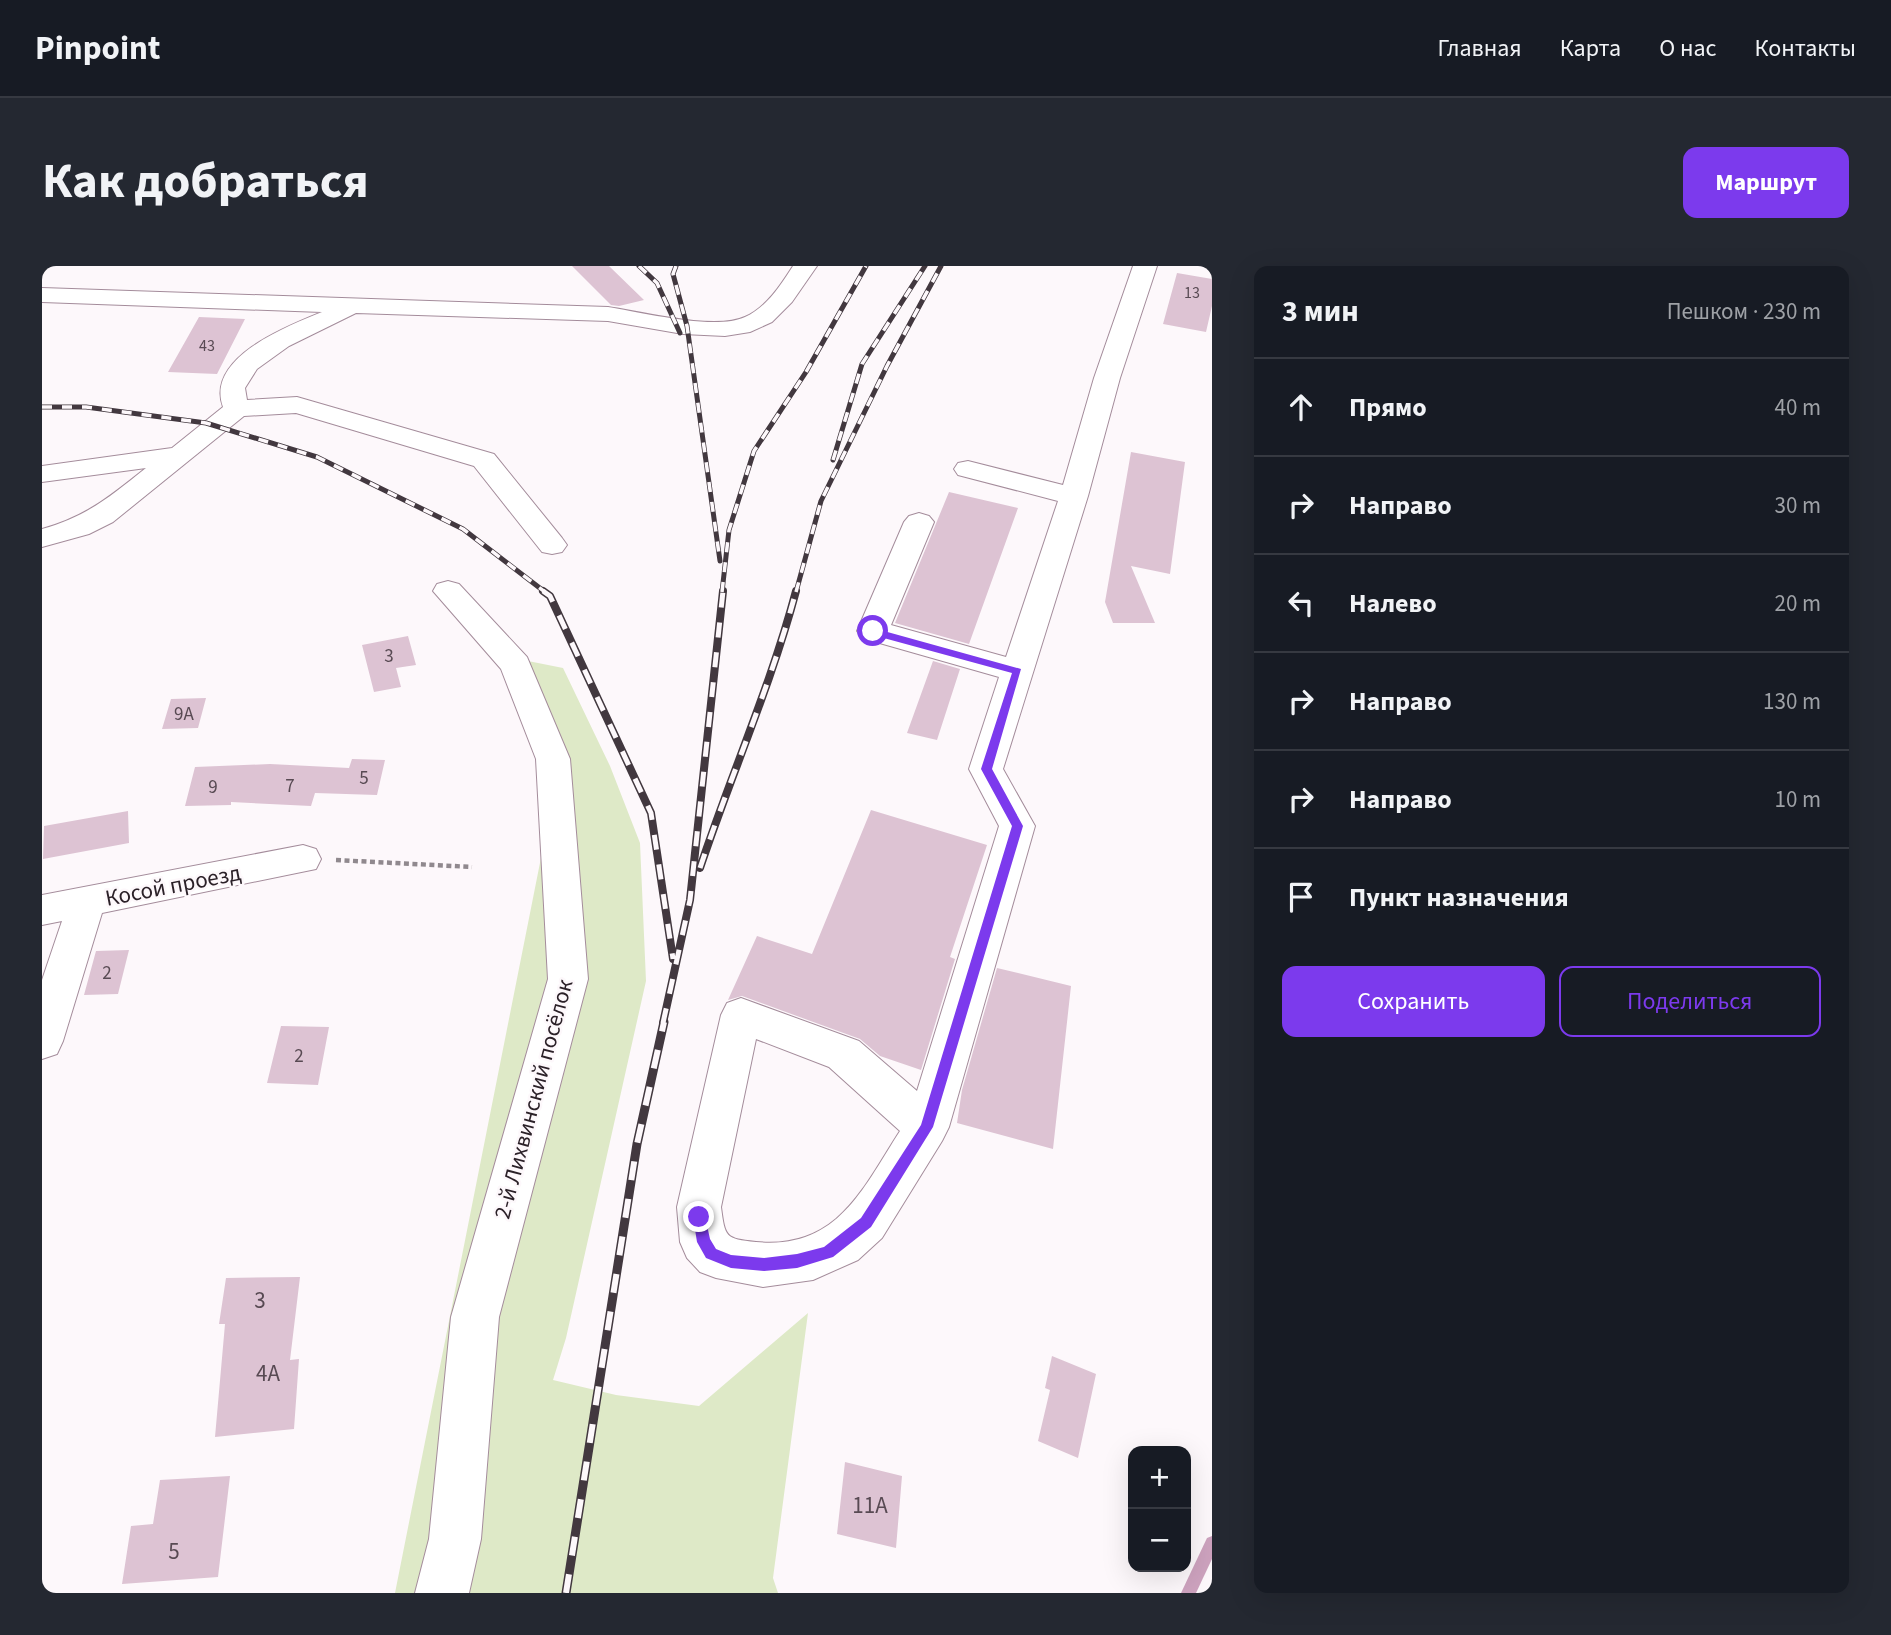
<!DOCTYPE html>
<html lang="ru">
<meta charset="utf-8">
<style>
:root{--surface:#171b24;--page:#242831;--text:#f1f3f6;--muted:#9ea1a6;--line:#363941;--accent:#7c3aed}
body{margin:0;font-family:"Source Sans 3",sans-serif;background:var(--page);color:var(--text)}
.controls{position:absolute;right:21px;bottom:21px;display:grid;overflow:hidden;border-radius:14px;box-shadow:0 7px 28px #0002}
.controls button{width:63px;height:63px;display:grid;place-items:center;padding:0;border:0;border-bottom:2px solid var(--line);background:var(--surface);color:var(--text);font:35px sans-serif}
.stop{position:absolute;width:21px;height:21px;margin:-16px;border:5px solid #7c3aed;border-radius:50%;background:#fff}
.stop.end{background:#7c3aed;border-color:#fff;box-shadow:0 2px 7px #0008}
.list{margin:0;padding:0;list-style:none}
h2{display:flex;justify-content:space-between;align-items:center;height:91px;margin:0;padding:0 28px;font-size:30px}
h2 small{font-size:23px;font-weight:400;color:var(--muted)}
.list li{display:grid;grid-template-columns:46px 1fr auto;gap:21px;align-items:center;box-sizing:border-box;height:98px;padding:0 28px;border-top:2px solid var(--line)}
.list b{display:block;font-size:26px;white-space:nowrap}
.list em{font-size:23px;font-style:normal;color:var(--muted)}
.actions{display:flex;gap:14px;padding:21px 28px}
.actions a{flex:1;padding:16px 0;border:2px solid var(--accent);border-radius:14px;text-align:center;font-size:24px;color:var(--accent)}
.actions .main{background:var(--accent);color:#fff}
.icon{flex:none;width:38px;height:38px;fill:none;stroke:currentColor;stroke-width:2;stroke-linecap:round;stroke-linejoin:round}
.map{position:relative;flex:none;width:1170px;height:1327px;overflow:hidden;border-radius:14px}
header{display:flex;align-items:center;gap:42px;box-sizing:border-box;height:98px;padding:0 35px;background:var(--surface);border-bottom:2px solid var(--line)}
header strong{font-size:33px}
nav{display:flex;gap:38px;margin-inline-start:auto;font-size:24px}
.intro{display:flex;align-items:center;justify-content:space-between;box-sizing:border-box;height:168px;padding:0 42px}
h1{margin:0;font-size:49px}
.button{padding:18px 32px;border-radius:14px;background:var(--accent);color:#fff;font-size:24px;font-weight:700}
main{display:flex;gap:42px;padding:0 42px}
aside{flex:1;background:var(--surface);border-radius:14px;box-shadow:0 7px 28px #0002}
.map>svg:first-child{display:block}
</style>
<header>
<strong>Pinpoint</strong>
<nav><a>Главная</a><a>Карта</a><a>О нас</a><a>Контакты</a></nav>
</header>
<div class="intro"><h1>Как добраться</h1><a class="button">Маршрут</a></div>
<main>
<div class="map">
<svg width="1170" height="1327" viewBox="0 0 1170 1327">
<rect width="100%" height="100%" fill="#fdf8fb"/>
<path fill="#dee9c7" d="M 486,395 L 521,402 L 568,500 L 598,577 L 604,715 L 524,1072 L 511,1114 L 574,1129 L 657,1140 L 766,1047 L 731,1312 L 736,1327 L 353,1327 L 521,481 Z"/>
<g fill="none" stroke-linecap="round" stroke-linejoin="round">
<path fill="#cda2be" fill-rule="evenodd" d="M 1170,1270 L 1170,1293 L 1154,1327 L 1139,1327 L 1165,1272 Z"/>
</g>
<path fill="#ddc3d3" d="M 530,0 L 567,0 L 602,34 L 577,40 L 569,39 Z
M 1135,7 L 1170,13 L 1170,40 L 1164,66 L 1121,58 Z
M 157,51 L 203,53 L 175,108 L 126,106 Z
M 1089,186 L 1143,196 L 1128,308 L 1089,300 L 1113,357 L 1071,357 L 1063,336 Z
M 907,226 L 976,242 L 927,378 L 853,357 Z
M 366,370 L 374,399 L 354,402 L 359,421 L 332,426 L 320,379 Z
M 891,395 L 918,403 L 895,474 L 865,467 Z
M 164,432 L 156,462 L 120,463 L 129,433 Z
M 310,493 L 343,494 L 335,529 L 273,527 L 269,540 L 189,536 L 189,539 L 143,540 L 153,501 L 228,498 L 307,502 Z
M 829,544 L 945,579 L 908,691 L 913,693 L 879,804 L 838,790 L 818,773 L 700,730 L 686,734 L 715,670 L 770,688 Z
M 86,545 L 87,577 L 1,593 L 2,560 Z
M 87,684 L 76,728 L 42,729 L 54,685 Z
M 955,702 L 1029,720 L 1011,883 L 915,857 L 920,824 Z
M 239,760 L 287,761 L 276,819 L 225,817 Z
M 258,1011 L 248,1094 L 257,1093 L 252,1163 L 173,1171 L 183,1058 L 177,1058 L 184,1012 Z
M 1010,1090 L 1054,1108 L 1036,1192 L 996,1175 L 1008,1124 L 1003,1122 Z
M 803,1196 L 860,1210 L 854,1282 L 795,1268 Z
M 188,1210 L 176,1311 L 80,1318 L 89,1260 L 111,1258 L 118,1214 Z"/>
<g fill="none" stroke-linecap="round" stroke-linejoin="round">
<g stroke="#a48c9b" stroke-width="2">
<path id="minor" d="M 751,0 L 775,0 L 750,36 L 730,56 L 708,66 L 683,70 L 641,68 L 566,55 L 314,47 L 247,80 L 215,103 L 203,122 L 205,134 L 255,131 L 452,188 L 520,272 L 525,279 L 520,286 L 510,288 L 500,286 L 432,200 L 254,147 L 202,150 L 71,256 L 47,268 L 0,281 L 0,263 C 44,251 69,230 104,202 L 0,216 L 0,200 L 130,182 L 181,141 C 163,92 245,60 280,46 L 0,36 L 0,22 L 566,41 C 599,46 673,65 703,51 C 724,42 739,19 751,0 Z
M 1091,0 L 1115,0 L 1078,112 L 1046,230 L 961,503 L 993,560 L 907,861 L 900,875 L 840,972 L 816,994 L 771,1014 L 721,1021 L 674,1012 L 658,1006 L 645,992 L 638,976 L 635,941 L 679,749 L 685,737 L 699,732 L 817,775 L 875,825 L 957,560 L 927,503 L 957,411 L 820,372 L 815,365 L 862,256 L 867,250 L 877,247 L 887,250 L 892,256 L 849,359 L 964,391 L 1016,235 L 916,209 L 912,203 L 916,197 L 926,195 L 1021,219 L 1052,112 ZM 714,773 L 787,801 L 858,865 C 821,922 796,984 714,976 C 683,973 683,971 679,941 Z
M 406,315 L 417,318 L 485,391 L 528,493 L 546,713 L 457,1051 L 439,1273 L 427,1327 L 373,1327 L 387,1273 L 409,1051 L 506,713 L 494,493 L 459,403 L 391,325 L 395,318 Z
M 261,579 L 274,583 L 279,593 L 274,603 L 60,647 L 21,775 L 15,788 L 0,793 L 0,714 L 20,655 L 0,659 L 0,629 Z"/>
</g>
<path stroke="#90898e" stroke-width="4.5" stroke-dasharray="5 3.5" stroke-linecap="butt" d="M 294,594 L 430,601"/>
<use href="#minor" fill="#fff" fill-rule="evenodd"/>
<g stroke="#42383f" stroke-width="5">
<path id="rail-far2" d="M 597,0 L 615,17 L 638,67
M 634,0 L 631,8 L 645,60 L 678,295
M 0,141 L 44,141 L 164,157 L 275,191 L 421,263 L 503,326
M 791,194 L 820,98 L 883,0
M 680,326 L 687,264 L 712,185 L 764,106 L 824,0
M 754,326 L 779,235 L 845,100 L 899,0"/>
</g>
<g stroke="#42383f" stroke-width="8">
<path id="rail-far1" d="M 501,325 L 508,330 L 609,547 L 631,693
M 658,602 C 689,509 729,419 754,325
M 621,757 L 648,634 L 681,325"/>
</g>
<g stroke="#42383f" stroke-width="9">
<path id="rail" d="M 524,1327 L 595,878 L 622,756"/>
</g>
<use href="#rail-far2" stroke="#fdf8fb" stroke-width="3.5" stroke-dasharray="10" stroke-linecap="butt"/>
<use href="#rail-far1" stroke="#fdf8fb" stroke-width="5" stroke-dasharray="15" stroke-linecap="butt"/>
<use href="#rail" stroke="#fdf8fb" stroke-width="6" stroke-dasharray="19" stroke-linecap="butt"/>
</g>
<path fill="#7c3aed" d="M 831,362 L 979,403 L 950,503 L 981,560 L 891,861 L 829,961 L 791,991 L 755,1002 L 722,1005 L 689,1002 L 664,992 L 655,976 L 651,951 L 653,946 L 662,946 L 668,973 L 674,983 L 689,989 L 722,992 L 755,988 L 782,981 L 819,952 L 879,859 L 970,560 L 939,503 L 970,407 L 827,368 L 826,365 Z"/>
<g text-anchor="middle" stroke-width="5" stroke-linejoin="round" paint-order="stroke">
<g font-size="16" fill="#584a53">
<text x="1150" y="32">13</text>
<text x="165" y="85">43</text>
</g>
<g font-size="19" fill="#584a53">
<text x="347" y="396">3</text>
<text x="142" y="454">9А</text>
<text x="322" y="518">5</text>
<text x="248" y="526">7</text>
<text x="171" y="527">9</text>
<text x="65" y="713">2</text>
<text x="257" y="796">2</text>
</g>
<g font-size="23" fill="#2b2128" stroke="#fdf8fb">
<text transform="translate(131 619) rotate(-11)" y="8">Косой проезд</text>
<text transform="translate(491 833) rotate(-75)" y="8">2-й Лихвинский посёлок</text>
</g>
<g font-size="23" fill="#584a53">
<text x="218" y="1042">3</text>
<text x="226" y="1115">4А</text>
<text x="828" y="1247">11А</text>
<text x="132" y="1293">5</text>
</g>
</g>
</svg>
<div class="controls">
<button>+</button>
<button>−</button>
</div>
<div class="stop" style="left:831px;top:365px"></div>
<div class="stop end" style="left:657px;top:951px"></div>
</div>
<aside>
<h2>3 мин<small>Пешком · 230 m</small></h2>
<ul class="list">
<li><svg class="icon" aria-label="ahead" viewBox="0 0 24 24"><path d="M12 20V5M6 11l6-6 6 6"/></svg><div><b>Прямо</b></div><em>40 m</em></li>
<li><svg class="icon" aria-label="right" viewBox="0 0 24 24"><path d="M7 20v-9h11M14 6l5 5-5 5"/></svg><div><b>Направо</b></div><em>30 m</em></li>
<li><svg class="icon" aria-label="left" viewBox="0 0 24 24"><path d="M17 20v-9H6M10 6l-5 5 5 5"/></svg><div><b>Налево</b></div><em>20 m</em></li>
<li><svg class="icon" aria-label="right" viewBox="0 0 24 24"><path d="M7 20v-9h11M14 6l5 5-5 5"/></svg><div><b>Направо</b></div><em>130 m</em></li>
<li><svg class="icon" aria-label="right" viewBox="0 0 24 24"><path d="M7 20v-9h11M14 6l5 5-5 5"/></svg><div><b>Направо</b></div><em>10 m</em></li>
<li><svg class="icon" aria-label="arrive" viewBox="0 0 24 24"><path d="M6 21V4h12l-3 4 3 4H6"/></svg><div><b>Пункт назначения</b></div></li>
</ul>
<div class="actions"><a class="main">Сохранить</a><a>Поделиться</a></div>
</aside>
</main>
